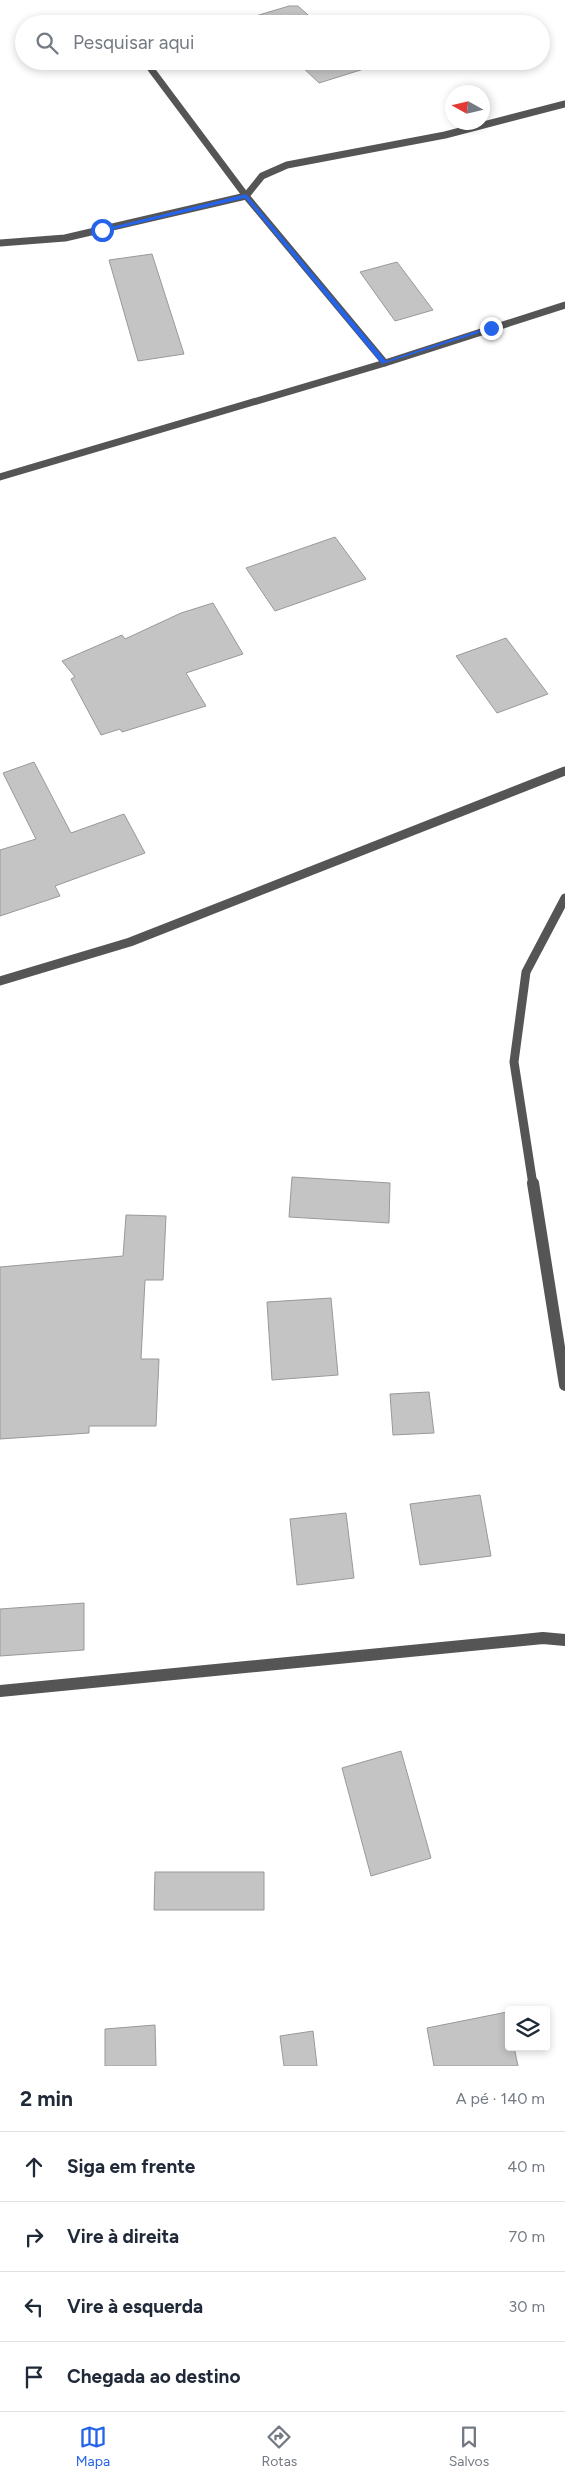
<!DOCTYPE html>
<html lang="pt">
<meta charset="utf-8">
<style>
:root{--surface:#fff;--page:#f2f2f3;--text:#1f2937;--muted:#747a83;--line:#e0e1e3;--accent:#2563eb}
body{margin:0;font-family:Figtree,sans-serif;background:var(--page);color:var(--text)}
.controls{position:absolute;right:15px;bottom:15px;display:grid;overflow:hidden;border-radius:5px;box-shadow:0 2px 8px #0003}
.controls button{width:45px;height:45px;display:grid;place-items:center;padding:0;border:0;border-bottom:1px solid var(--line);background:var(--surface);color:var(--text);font:25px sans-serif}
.compass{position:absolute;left:445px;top:85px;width:45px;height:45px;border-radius:50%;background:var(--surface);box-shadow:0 2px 8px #0003;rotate:278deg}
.stop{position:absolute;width:15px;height:15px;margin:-11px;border:4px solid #2563eb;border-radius:50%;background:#fff}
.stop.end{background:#2563eb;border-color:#fff;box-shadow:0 1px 5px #0008}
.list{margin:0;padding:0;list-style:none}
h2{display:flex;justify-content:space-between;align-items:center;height:65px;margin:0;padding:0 20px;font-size:21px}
h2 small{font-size:16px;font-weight:400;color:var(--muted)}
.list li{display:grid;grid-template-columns:32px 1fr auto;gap:15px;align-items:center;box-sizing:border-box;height:70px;padding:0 20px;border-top:1px solid var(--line)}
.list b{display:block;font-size:19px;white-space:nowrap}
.list em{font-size:16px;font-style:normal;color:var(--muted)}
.icon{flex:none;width:28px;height:28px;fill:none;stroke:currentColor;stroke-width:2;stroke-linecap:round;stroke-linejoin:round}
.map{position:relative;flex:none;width:565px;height:2066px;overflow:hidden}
.search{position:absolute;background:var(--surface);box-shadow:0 2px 8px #0003;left:15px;right:15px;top:15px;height:55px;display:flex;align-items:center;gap:12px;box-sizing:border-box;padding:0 18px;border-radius:28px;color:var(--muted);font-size:19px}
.sheet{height:345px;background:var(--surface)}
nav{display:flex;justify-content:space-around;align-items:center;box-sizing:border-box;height:70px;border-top:1px solid var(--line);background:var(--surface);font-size:14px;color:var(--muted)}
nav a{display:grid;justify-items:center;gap:2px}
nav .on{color:var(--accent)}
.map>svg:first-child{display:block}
</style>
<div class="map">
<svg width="565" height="2066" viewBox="0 0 565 2066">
<rect width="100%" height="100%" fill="#fff"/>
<path fill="#c4c4c4" stroke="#999" d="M 289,6 L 298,6 L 318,24 L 255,24 L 249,18 Z
M 296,61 L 360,61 L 367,68 L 319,83 Z
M 152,254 L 184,354 L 138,361 L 109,260 Z
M 397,262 L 433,310 L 395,321 L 360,272 Z
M 335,537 L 366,579 L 275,611 L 246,568 Z
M 213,603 L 243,654 L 186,673 L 206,706 L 122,732 L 120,729 L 101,735 L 71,679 L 75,677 L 62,661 L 122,635 L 125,639 L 181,613 Z
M 506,638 L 548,694 L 497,713 L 456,656 Z
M 34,762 L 71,833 L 124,814 L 145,853 L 55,886 L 60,896 L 0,916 L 0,850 L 36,839 L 3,773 Z
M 292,1177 L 390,1183 L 389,1223 L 289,1217 Z
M 126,1215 L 166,1216 L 163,1280 L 145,1280 L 141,1359 L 159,1359 L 156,1426 L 89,1426 L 89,1433 L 0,1439 L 0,1267 L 123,1256 Z
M 331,1298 L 338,1375 L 272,1380 L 267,1302 Z
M 429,1392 L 434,1433 L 393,1435 L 390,1394 Z
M 480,1495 L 491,1556 L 420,1565 L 410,1504 Z
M 346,1513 L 354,1578 L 297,1585 L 290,1519 Z
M 84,1603 L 84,1650 L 0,1656 L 0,1609 Z
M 401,1751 L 431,1858 L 371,1876 L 342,1768 Z
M 155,1872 L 264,1872 L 264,1910 L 154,1910 Z
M 507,2012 L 509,2047 L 514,2047 L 518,2066 L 434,2066 L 427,2028 Z
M 155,2025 L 156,2066 L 105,2066 L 105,2029 Z
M 313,2031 L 317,2066 L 284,2066 L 280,2036 Z"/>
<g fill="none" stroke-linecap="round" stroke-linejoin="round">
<path stroke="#555" stroke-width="7" d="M 113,19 L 117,24
M 145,61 L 246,196 L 385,363
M 0,243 L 65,238 L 246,196 L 262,176 L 287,165 L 445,135 L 565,104
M 0,477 L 385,363 L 565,305"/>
<path stroke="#555" stroke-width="9" d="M 0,981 L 130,942 L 565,771
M 533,1185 L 514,1062 L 526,972 L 565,898"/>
<path stroke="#555" stroke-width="12" d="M 533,1183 L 565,1385
M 0,1691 L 543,1638 L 565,1640"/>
</g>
<path fill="#2563eb" d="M 246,194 L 386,361 L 489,327 L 494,328 L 382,364 L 245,198 L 102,232 L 99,230 Z"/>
</svg>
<div class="controls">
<button><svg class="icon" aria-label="layers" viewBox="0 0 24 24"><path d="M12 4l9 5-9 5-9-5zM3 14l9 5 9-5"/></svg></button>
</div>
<svg class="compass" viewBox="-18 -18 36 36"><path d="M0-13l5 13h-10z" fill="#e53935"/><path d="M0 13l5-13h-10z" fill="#747a83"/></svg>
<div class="stop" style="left:102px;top:230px"></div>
<div class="stop end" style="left:491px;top:328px"></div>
<div class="search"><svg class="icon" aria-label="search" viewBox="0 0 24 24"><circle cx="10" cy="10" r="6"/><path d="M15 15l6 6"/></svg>Pesquisar aqui</div>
</div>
<section class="sheet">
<h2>2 min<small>A pé · 140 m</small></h2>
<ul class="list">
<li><svg class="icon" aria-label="ahead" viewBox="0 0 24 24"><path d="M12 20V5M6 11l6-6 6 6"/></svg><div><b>Siga em frente</b></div><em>40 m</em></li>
<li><svg class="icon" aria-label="right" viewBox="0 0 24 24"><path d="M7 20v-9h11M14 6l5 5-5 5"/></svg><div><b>Vire à direita</b></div><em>70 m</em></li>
<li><svg class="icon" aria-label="left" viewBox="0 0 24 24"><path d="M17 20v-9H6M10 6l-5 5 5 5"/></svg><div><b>Vire à esquerda</b></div><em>30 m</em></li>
<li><svg class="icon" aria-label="arrive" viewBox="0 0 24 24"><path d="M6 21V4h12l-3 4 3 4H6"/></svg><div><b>Chegada ao destino</b></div></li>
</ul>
</section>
<nav>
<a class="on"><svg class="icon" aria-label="map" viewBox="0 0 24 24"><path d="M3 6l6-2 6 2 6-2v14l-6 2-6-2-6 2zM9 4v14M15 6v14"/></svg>Mapa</a>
<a><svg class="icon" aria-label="directions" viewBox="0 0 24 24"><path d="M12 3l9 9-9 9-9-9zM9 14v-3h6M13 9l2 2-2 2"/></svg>Rotas</a>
<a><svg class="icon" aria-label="saved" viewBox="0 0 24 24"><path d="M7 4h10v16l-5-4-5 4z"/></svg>Salvos</a>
</nav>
